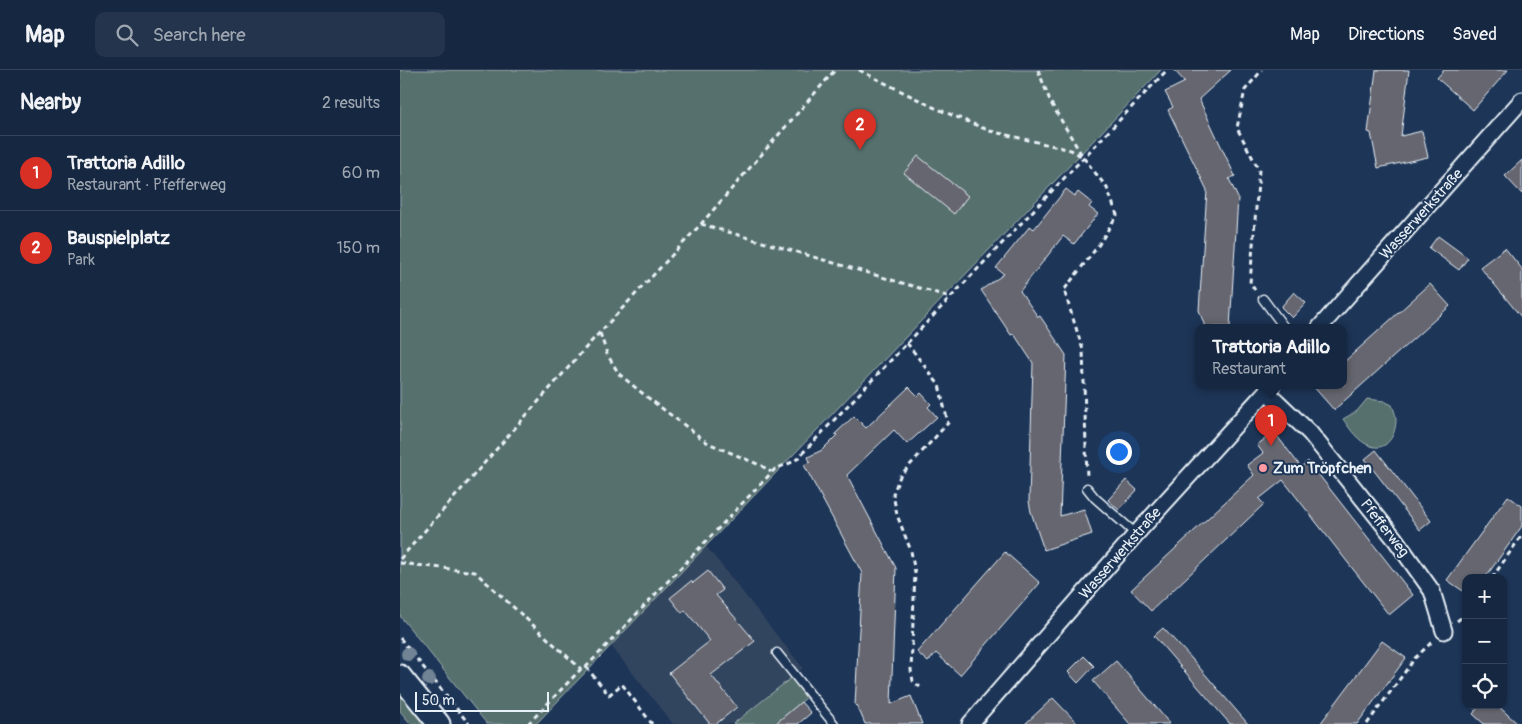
<!DOCTYPE html>
<meta charset="utf-8">
<style>
:root{--surface:#162841;--page:#23344c;--text:#f1f3f6;--muted:#9ea6b1;--line:#35445a;--accent:#d93025}
body{margin:0;font-family:Pangolin,sans-serif;background:var(--page);color:var(--text)}
.controls{position:absolute;right:15px;bottom:15px;display:grid;overflow:hidden;border-radius:10px;box-shadow:0 1px 4px #0004}
.controls button{width:45px;height:45px;display:grid;place-items:center;padding:0;border:0;border-bottom:1px solid var(--line);background:var(--surface);color:var(--text);font:25px sans-serif}
.scale{position:absolute;left:15px;bottom:12px;width:134px;box-sizing:border-box;padding-left:5px;border:2px solid #e8f1f8;border-top:0;font-size:14px;line-height:18px;white-space:nowrap;color:#e8f1f8;-webkit-text-stroke:4px #1d3557;paint-order:stroke}
.you{position:absolute;left:718px;top:381px;width:18px;height:18px;margin:-12px;border:4px solid #fff;border-radius:50%;background:#1a73e8;box-shadow:0 0 0 8px #1a73e833}
.badge{display:grid;place-items:center;width:32px;height:32px;border-radius:50%;background:var(--accent);color:#fff;font-size:16px;font-weight:700}
.pin{position:absolute;translate:-50% -41px;filter:drop-shadow(0 1px 2px #0008)}
.pin::after{content:'';position:absolute;top:26px;width:18px;height:15px;background:inherit;clip-path:polygon(0 0,100% 0,50% 100%)}
.popup{position:absolute;left:795px;top:254px;width:152px;height:65px;box-sizing:border-box;display:grid;place-content:center;border-radius:10px;background:var(--surface);filter:drop-shadow(0 1px 4px #0005);font-size:16px;white-space:nowrap;color:var(--muted)}
.popup b{font-size:19px;color:var(--text)}
.popup::after{content:'';position:absolute;left:50%;top:100%;margin-left:-10px;border:10px solid transparent;border-top-color:var(--surface)}
.list{margin:0;padding:0;list-style:none}
h2{display:flex;justify-content:space-between;align-items:center;height:65px;margin:0;padding:0 20px;font-size:21px}
h2 small{font-size:16px;font-weight:400;color:var(--muted)}
.list li{display:grid;grid-template-columns:32px 1fr auto;gap:15px;align-items:center;box-sizing:border-box;height:75px;padding:0 20px;border-top:1px solid var(--line)}
.list b{display:block;font-size:19px;white-space:nowrap}
.list p{margin:0;font-size:16px;white-space:nowrap;color:var(--muted)}
.list em{font-size:16px;font-style:normal;color:var(--muted)}
.icon{flex:none;width:28px;height:28px;fill:none;stroke:currentColor;stroke-width:2;stroke-linecap:round;stroke-linejoin:round}
.map{position:relative;flex:none;width:1122px;height:654px;overflow:hidden}
header{display:flex;align-items:center;gap:30px;box-sizing:border-box;height:70px;padding:0 25px;background:var(--surface);border-bottom:1px solid var(--line)}
header strong{font-size:24px}
nav{display:flex;gap:28px;margin-inline-start:auto;font-size:18px}
.search{width:350px;height:45px;background:var(--page);display:flex;align-items:center;gap:12px;box-sizing:border-box;padding:0 18px;border-radius:10px;color:var(--muted);font-size:19px}
main{display:flex}
aside{flex:1;background:var(--surface)}
.map>svg:first-child{display:block}
</style>
<header>
<strong>Map</strong>
<div class="search"><svg class="icon" aria-label="search" viewBox="0 0 24 24"><circle cx="10" cy="10" r="6"/><path d="M15 15l6 6"/></svg>Search here</div>
<nav><a>Map</a><a>Directions</a><a>Saved</a></nav>
</header>
<main>
<aside>
<h2>Nearby<small>2 results</small></h2>
<ul class="list">
<li><span class="badge">1</span><div><b>Trattoria Adillo</b><p>Restaurant · Pfefferweg</p></div><em>60 m</em></li>
<li><span class="badge">2</span><div><b>Bauspielplatz</b><p>Park</p></div><em>150 m</em></li>
</ul>
</aside>
<div class="map">
<svg width="1122" height="654" viewBox="0 0 1122 654">
<rect width="100%" height="100%" fill="#1d3557"/>
<filter id="ink" filterUnits="userSpaceOnUse"><feTurbulence type="fractalNoise" baseFrequency=".02" numOctaves="2"/><feDisplacementMap in="SourceGraphic" scale="10" xChannelSelector="R" yChannelSelector="G"/><feConvolveMatrix kernelMatrix="1 2 1 2 8 2 1 2 1" color-interpolation-filters="sRGB"/></filter>
<g filter="url(#ink)">
<path fill="#33445e" d="M 306,476 L 403,598 L 333,654 L 273,654 L 211,576 Z"/>
<path fill="#57706d" stroke="#a0b0b2" d="M 0,0 L 761,0 L 136,654 L 87,654 L 0,546 Z
M 967,329 L 984,331 L 992,335 C 994,340 996,345 996,350 C 996,364 987,382 971,376 C 958,372 950,359 943,349 L 957,341 Z
M 391,608 L 406,628 L 375,654 L 333,654 Z
M 0,622 L 26,654 L 11,654 L 0,641 Z"/>
<path fill="#666670" stroke="#e8f1f8" d="M 774,0 L 831,0 L 799,29 L 835,106 L 829,109 L 838,128 L 830,257 L 805,257 L 799,240 L 807,120 L 768,40 L 773,37 L 765,22 L 785,12 Z
M 976,0 L 1009,0 L 1001,66 L 1022,61 L 1028,87 L 978,98 L 971,63 L 968,62 Z
M 1044,0 L 1108,0 L 1073,40 L 1037,8 Z
M 518,86 L 568,126 L 554,144 L 504,103 Z
M 1122,90 L 1122,124 L 1105,106 Z
M 666,119 L 675,126 L 678,122 L 692,133 L 689,137 L 698,144 L 674,174 L 663,166 L 620,221 L 638,247 L 640,246 L 666,285 L 660,446 L 684,439 L 692,464 L 644,480 L 631,442 L 629,431 L 633,293 L 614,264 L 611,265 L 581,220 L 604,204 L 596,198 L 630,156 L 634,159 Z
M 1038,166 L 1068,188 L 1059,200 L 1029,178 Z
M 1105,178 L 1122,199 L 1122,248 L 1080,197 Z
M 1030,214 L 1050,236 L 934,340 L 912,315 L 944,315 L 944,292 Z
M 894,222 L 906,233 L 892,248 L 881,237 Z
M 509,317 L 518,326 L 521,323 L 531,334 L 528,337 L 537,347 L 507,374 L 494,360 L 447,405 L 496,498 L 491,634 L 511,626 L 522,654 L 465,654 L 460,642 L 458,641 L 458,636 L 455,635 L 462,503 L 404,395 L 410,392 L 408,387 L 422,380 L 437,365 L 435,364 L 454,346 L 466,358 Z
M 874,362 L 901,397 L 908,391 L 1013,525 L 989,545 L 883,410 L 859,429 L 864,434 L 751,541 L 731,520 L 854,405 L 847,395 L 863,383 L 857,375 Z
M 976,380 L 1031,451 L 1020,460 L 965,389 Z
M 726,410 L 737,420 L 719,440 L 708,430 Z
M 1108,426 L 1122,436 L 1122,456 L 1085,508 L 1066,508 L 1066,523 L 1047,510 Z
M 605,482 L 640,513 L 560,605 L 536,583 L 528,592 L 517,582 Z
M 308,501 L 323,520 L 316,525 L 355,571 L 311,605 L 337,637 L 316,654 L 310,654 L 269,603 L 310,571 L 285,540 L 282,543 L 270,528 L 291,511 L 293,513 Z
M 763,558 L 792,589 L 848,654 L 830,654 L 754,566 Z
M 982,571 L 1006,588 L 957,654 L 920,654 Z
M 684,586 L 694,596 L 678,613 L 668,602 Z
M 716,591 L 754,635 L 770,654 L 730,654 L 693,611 Z
M 653,628 L 678,654 L 625,654 Z
M 401,632 L 411,643 L 398,654 L 375,654 Z
M 1080,635 L 1097,635 L 1118,654 L 1084,654 L 1073,644 Z"/>
<g fill="none" stroke-linecap="round" stroke-linejoin="round">
<g stroke="#e8f1f8" stroke-width="11">
<path id="lane" d="M 863,229 L 884,257
M 687,418 L 695,428 L 736,464
M 377,583 L 434,654"/>
</g>
<g stroke="#e8f1f8" stroke-width="19">
<path id="street" d="M 920,257 L 1122,30
M 867,322 L 910,363 L 995,469 L 1032,521 L 1044,561
M 570,654 L 736,464 L 872,315"/>
</g>
<g stroke="#e8f1f8" stroke-width="25">
<path id="secondary" d="M 0,606 L 39,654"/>
</g>
<path stroke="#e8f1f8" stroke-width="3" stroke-dasharray="5 4" stroke-linecap="butt" d="M 459,0 L 533,37 L 590,61 L 671,80 L 683,87
M 638,0 L 651,33 L 683,87 L 707,118 L 717,145 L 698,176 L 664,220 L 683,280 L 687,408
M 301,154 L 550,227
M 855,220 L 850,213 L 859,100 L 837,58 L 845,20 L 862,0
M 200,263 L 207,284 L 219,304 L 247,327 L 308,373 L 362,396 L 371,402
M 507,273 L 539,315 L 548,353 L 500,406 L 493,424 L 497,445 L 511,481 L 515,503 L 511,600 L 513,611 L 520,617
M 0,489 L 189,274 L 301,154 L 435,0
M 0,493 L 75,502 L 181,599
M 1092,508 L 1122,465
M 1057,551 L 1066,544
M 0,568 L 69,654
M 186,597 L 209,625 L 222,614 L 252,654
M 128,654 L 181,599 L 186,597 L 375,399 L 395,391 L 767,0
M 967,654 L 1015,588 L 1033,571"/>
<use href="#lane" stroke="#1d3557" stroke-width="8"/>
<use href="#street" stroke="#1d3557" stroke-width="15"/>
<use href="#secondary" stroke="#1d3557" stroke-width="21"/>
</g>
<g fill="#718495">
<circle cx="8" cy="584" r="7"/>
<circle cx="29" cy="609" r="7"/>
</g>
</g>
<circle fill="#ff9aa2" stroke="#1d3557" stroke-width="2" cx="863" cy="398" r="5"/>
<g text-anchor="middle" stroke-width="4" stroke-linejoin="round" paint-order="stroke">
<g font-size="15" fill="#e8f1f8" stroke="#1d3557">
<text transform="translate(1021 144) rotate(-48)" y="5">Wasserwerkstraße</text>
<text transform="translate(985 458) rotate(52)" y="5">Pfefferweg</text>
<text transform="translate(720 483) rotate(-49)" y="5">Wasserwerkstraße</text>
</g>
<g font-size="15" font-weight="bold" fill="#e8f1f8" stroke="#1d3557" text-anchor="start">
<text x="873" y="403">Zum Tröpfchen</text>
</g>
</g>
</svg>
<div class="controls">
<button>+</button>
<button>−</button>
<button><svg class="icon" aria-label="locate" viewBox="0 0 24 24"><circle cx="12" cy="12" r="6"/><path d="M12 2v4M12 18v4M2 12h4M18 12h4"/></svg></button>
</div>
<div class="scale">50 m</div>
<div class="you"></div>
<div class="pin badge" style="left:871px;top:376px">1</div>
<div class="popup"><b>Trattoria Adillo</b>Restaurant</div>
<div class="pin badge" style="left:460px;top:80px">2</div>
</div>
</main>
